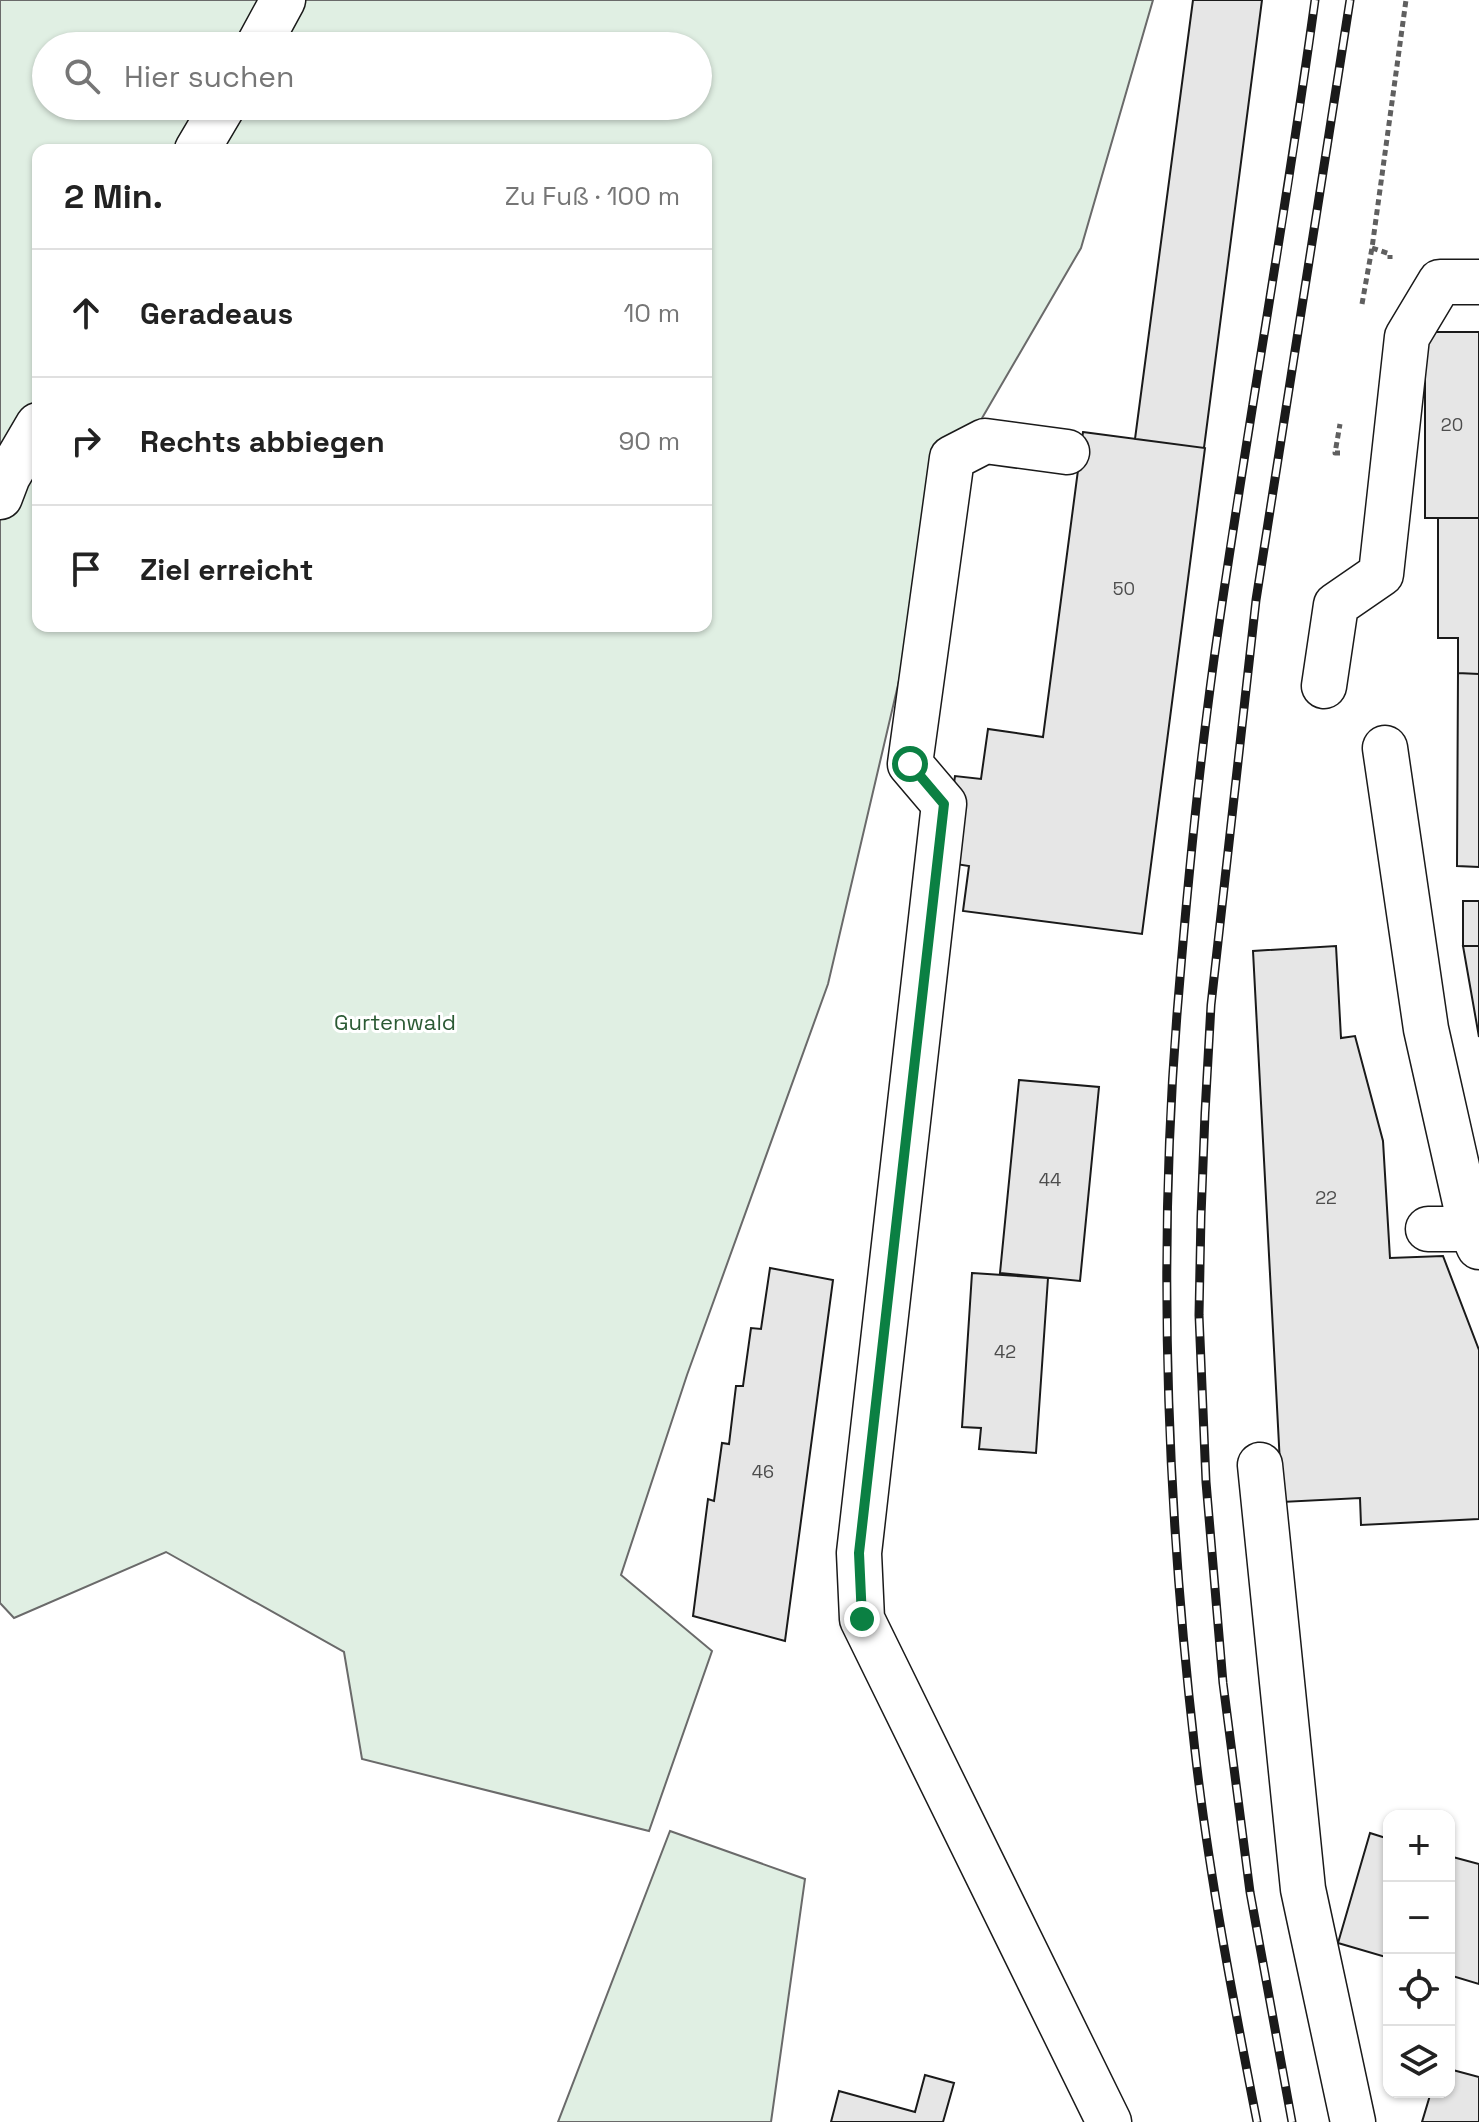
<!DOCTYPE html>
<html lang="de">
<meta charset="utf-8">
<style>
:root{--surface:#fff;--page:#f2f2f2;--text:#222;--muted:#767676;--line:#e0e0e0}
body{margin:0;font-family:"Space Grotesk",sans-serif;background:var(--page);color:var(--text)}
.controls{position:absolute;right:24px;bottom:24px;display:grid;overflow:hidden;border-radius:16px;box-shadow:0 2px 6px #0004}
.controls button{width:72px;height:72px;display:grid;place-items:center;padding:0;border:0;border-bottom:2px solid var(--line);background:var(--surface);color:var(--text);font:40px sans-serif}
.stop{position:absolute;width:24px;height:24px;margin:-18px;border:6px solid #0b8043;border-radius:50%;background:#fff}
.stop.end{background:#0b8043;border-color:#fff;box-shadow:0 2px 8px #0008}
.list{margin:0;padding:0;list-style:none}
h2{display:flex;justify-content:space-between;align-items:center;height:104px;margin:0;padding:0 32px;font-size:34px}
h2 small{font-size:26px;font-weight:400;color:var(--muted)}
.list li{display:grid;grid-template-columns:52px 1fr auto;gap:24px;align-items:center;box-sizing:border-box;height:128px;padding:0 32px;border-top:2px solid var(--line)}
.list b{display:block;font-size:30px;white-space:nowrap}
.list em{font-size:26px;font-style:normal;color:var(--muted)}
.icon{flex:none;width:44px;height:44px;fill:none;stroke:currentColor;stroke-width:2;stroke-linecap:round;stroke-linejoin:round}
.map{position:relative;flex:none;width:1479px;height:2122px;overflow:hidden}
.search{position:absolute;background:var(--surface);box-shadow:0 2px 6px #0004;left:32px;top:32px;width:680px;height:88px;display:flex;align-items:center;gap:20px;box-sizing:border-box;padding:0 28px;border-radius:44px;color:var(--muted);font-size:30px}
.panel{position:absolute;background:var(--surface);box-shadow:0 2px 6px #0004;left:32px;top:144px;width:680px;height:488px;border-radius:16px}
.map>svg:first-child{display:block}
</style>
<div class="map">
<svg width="1479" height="2122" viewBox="0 0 1479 2122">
<rect width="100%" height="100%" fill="#fff"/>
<path fill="#e0efe3" stroke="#6a6a6a" stroke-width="2" fill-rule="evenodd" d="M 0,0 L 1153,0 L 1081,248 L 946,480 L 828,984 L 687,1375 L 621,1575 L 712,1651 L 649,1831 L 362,1759 L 344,1652 L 166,1552 L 14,1618 L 0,1603 ZM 46,46 L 698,46 L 698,106 L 46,106 ZM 38,150 L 706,150 L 706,626 L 38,626 Z
M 670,1831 L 805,1879 L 771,2122 L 558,2122 Z"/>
<path fill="#e6e6e6" stroke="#1a1a1a" stroke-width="2" d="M 1193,0 L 1262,0 L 1204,448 L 1135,439 Z
M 1425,332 L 1479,332 L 1479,518 L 1425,518 Z
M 1083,432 L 1205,448 L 1142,934 L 963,911 L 969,866 L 943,862 L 955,776 L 981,779 L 988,729 L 1043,737 Z
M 1438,518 L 1479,518 L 1479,674 L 1458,673 L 1458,638 L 1438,638 Z
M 1458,673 L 1479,674 L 1479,867 L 1457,866 Z
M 1463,901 L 1479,901 L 1479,946 L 1463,946 Z
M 1336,946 L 1341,1038 L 1355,1036 L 1383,1141 L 1390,1258 L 1443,1256 L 1479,1350 L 1479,1519 L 1361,1525 L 1360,1498 L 1282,1502 L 1253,951 Z
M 1463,946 L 1479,946 L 1479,1037 Z
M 1019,1080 L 1099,1087 L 1080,1281 L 1000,1273 Z
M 770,1268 L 833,1280 L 785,1641 L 693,1616 L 708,1499 L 714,1501 L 722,1443 L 729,1444 L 736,1386 L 743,1386 L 751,1328 L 761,1329 Z
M 972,1273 L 1048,1278 L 1036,1453 L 979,1449 L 981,1428 L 962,1427 Z
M 1370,1833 L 1389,1839 L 1389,1958 L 1338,1943 Z
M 1449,1856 L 1479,1864 L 1479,1984 L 1449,1975 Z
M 1449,2069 L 1479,2077 L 1479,2122 L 1422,2122 L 1431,2092 L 1449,2092 Z
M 925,2075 L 954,2083 L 943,2122 L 831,2122 L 839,2091 L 915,2112 Z"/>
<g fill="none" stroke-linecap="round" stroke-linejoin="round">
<g stroke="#1a1a1a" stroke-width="47">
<path id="minor" d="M 258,46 L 283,0
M 197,150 L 223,106
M 1067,452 L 985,441 L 952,458 L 910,764 L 944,804 L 859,1553 L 862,1619 L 1109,2122
M 0,497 L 8,476 L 38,425
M 1324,686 L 1336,605 L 1381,574 L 1407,337 L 1440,282 L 1479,282
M 1385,748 L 1426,1029 L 1471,1229 L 1479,1247
M 1428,1229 L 1479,1229
M 1260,1465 L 1303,1889 L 1353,2122"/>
</g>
<path stroke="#5f5f5f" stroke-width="5" stroke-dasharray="6 4" stroke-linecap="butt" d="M 1372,248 L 1390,254 L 1390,259
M 1362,304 L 1372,248 L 1406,0
M 1340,453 L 1335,453 L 1340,424"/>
<use href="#minor" stroke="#fff" stroke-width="44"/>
<g stroke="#1a1a1a" stroke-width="9">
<path id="rail" d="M 1257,2122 C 1233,1999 1209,1875 1195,1751 C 1166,1499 1157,1243 1179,990 C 1188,879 1199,768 1214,659 C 1245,439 1285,220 1315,0
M 1292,2122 L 1250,1892 L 1223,1683 L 1206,1482 L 1199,1315 L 1201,1216 L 1205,1113 L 1211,1005 L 1256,600 L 1350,0"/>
</g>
<use href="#rail" stroke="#fff" stroke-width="6" stroke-dasharray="18" stroke-linecap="butt"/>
</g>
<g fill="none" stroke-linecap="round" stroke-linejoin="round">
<path stroke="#0b8043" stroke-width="10" d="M 862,1619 L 859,1553 L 944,804 L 910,764"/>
</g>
<g text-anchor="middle" stroke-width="6" stroke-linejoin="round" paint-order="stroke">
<g font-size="18" fill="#4d4d4d">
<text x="1452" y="431">20</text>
<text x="1124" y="595">50</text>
<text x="1050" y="1186">44</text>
<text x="1326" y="1204">22</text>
<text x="1005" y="1358">42</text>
<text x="763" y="1478">46</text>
</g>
<g font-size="22" fill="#2b5a34" stroke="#fff">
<text x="395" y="1030">Gurtenwald</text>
</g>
</g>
</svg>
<div class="controls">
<button>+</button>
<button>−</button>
<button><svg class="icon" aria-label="locate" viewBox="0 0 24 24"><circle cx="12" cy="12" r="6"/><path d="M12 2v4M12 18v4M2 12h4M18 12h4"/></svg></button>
<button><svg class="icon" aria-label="layers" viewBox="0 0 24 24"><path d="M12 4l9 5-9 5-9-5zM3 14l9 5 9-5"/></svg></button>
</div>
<div class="stop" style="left:910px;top:764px"></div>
<div class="stop end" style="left:862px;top:1619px"></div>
<div class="search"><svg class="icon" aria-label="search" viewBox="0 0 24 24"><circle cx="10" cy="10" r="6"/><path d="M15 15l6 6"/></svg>Hier suchen</div>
<section class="panel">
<h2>2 Min.<small>Zu Fuß · 100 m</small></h2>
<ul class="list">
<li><svg class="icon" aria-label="ahead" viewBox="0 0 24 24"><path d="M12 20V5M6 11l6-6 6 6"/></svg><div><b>Geradeaus</b></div><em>10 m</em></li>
<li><svg class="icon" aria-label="right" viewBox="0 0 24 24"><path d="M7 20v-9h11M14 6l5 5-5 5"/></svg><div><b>Rechts abbiegen</b></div><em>90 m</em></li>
<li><svg class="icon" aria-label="arrive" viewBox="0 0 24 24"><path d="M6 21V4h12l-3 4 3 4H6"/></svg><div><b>Ziel erreicht</b></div></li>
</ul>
</section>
</div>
